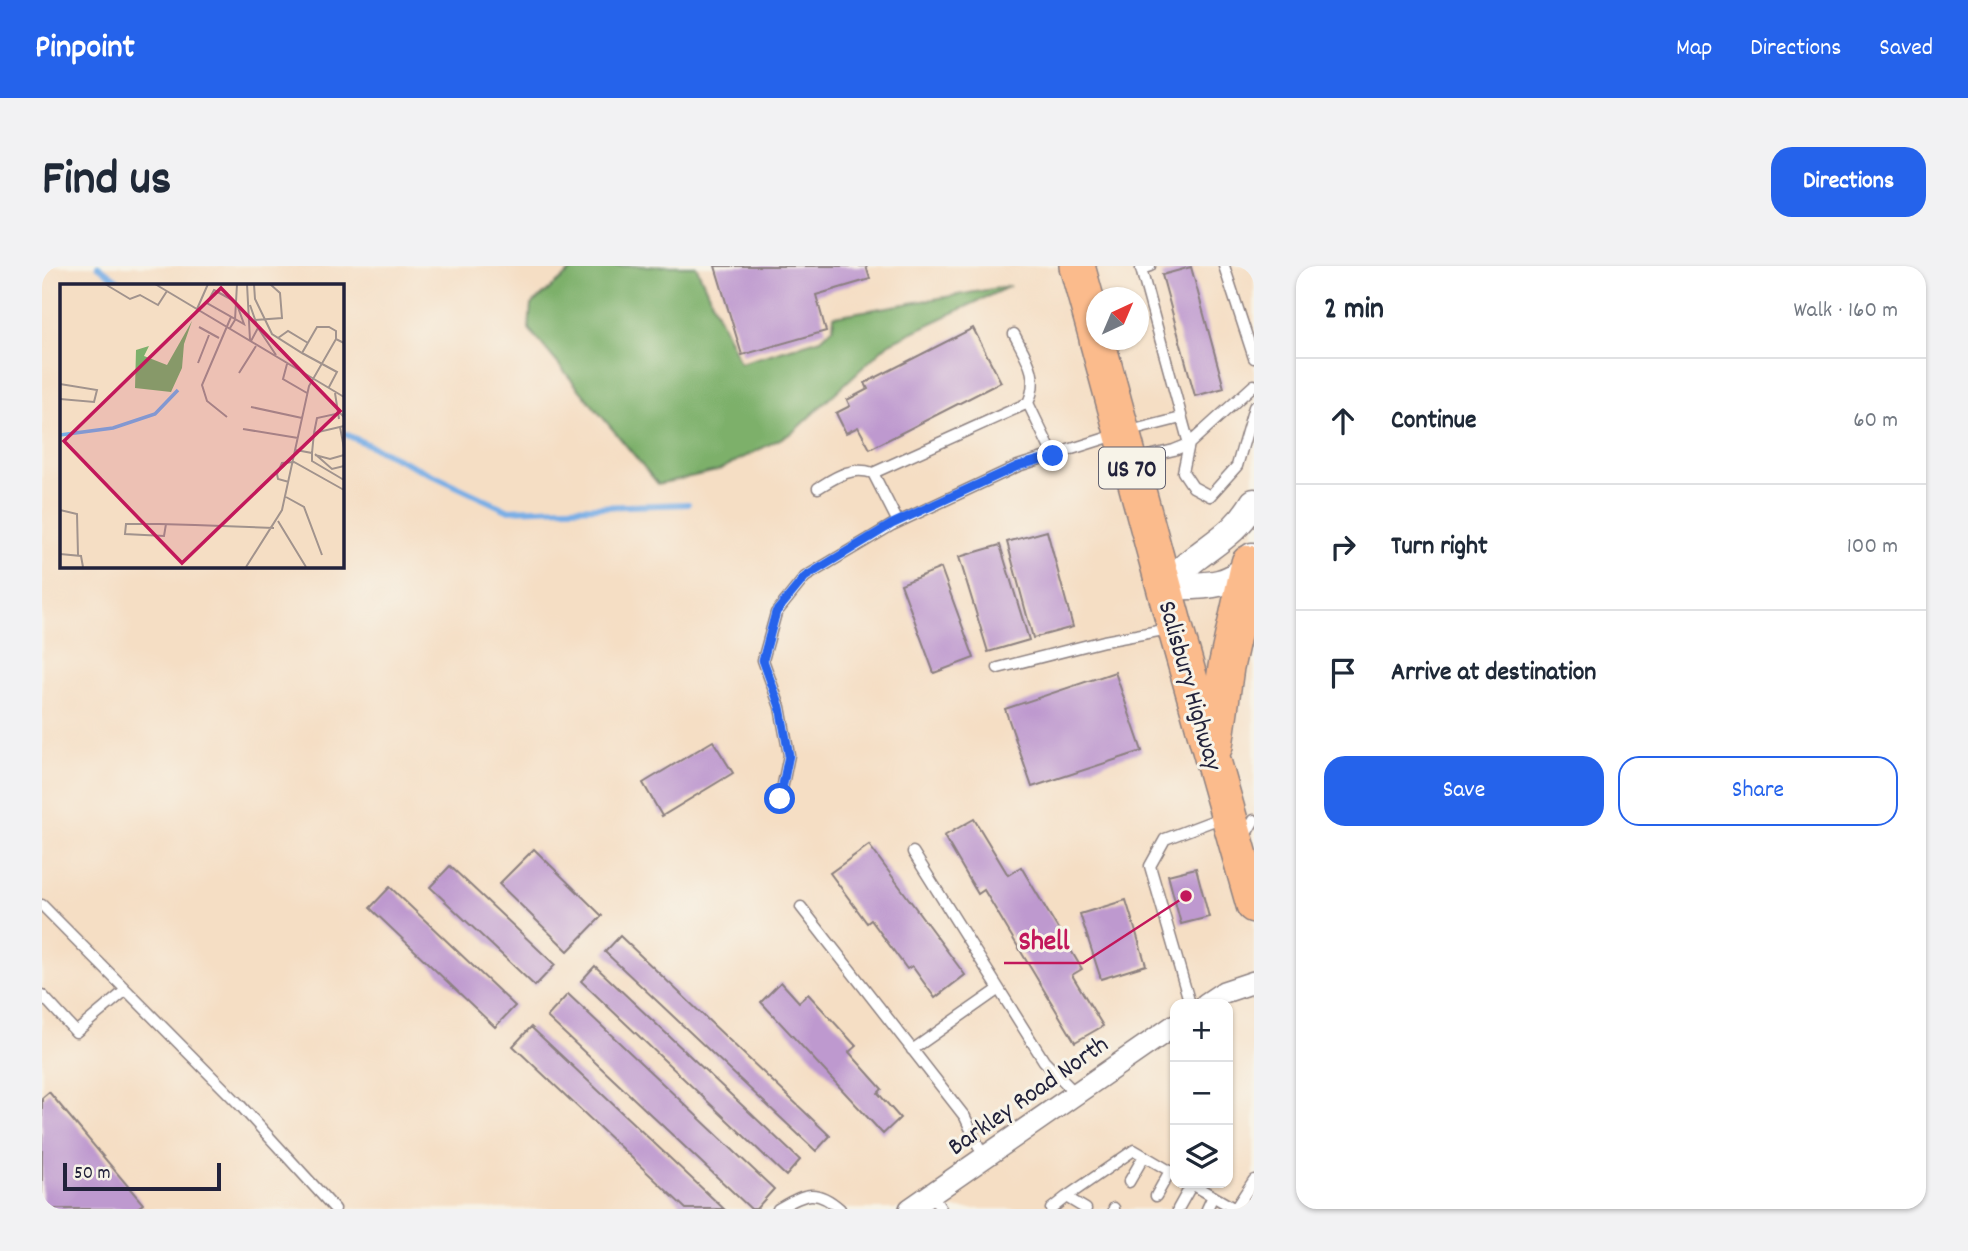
<!DOCTYPE html>
<meta charset="utf-8">
<style>
:root{--surface:#fff;--page:#f2f2f3;--text:#1f2937;--muted:#747a83;--line:#e0e1e3;--accent:#2563eb}
body{margin:0;font-family:Dekko,sans-serif;background:var(--page);color:var(--text)}
.controls{position:absolute;right:21px;bottom:21px;display:grid;overflow:hidden;border-radius:14px;box-shadow:0 2px 5px #0004}
.controls button{width:63px;height:63px;display:grid;place-items:center;padding:0;border:0;border-bottom:2px solid var(--line);background:var(--surface);color:var(--text);font:35px sans-serif}
.compass{position:absolute;left:1044px;top:21px;width:63px;height:63px;border-radius:50%;background:var(--surface);box-shadow:0 2px 5px #0004;rotate:44deg}
.scale{position:absolute;left:21px;bottom:18px;width:158px;box-sizing:border-box;padding-left:7px;border:4px solid #22223b;border-top:0;font-size:19px;line-height:24px;white-space:nowrap;color:#22223b;-webkit-text-stroke:5px #f7f3e8;paint-order:stroke}
.stop{position:absolute;width:21px;height:21px;margin:-16px;border:5px solid #2563eb;border-radius:50%;background:#fff}
.stop.end{background:#2563eb;border-color:#fff;box-shadow:0 2px 7px #0008}
.list{margin:0;padding:0;list-style:none}
h2{display:flex;justify-content:space-between;align-items:center;height:91px;margin:0;padding:0 28px;font-size:30px}
h2 small{font-size:23px;font-weight:400;color:var(--muted)}
.list li{display:grid;grid-template-columns:46px 1fr auto;gap:21px;align-items:center;box-sizing:border-box;height:126px;padding:0 28px;border-top:2px solid var(--line)}
.list b{display:block;font-size:26px;white-space:nowrap}
.list em{font-size:23px;font-style:normal;color:var(--muted)}
.actions{display:flex;gap:14px;padding:21px 28px}
.actions a{flex:1;padding:16px 0;border:2px solid var(--accent);border-radius:21px;text-align:center;font-size:24px;color:var(--accent)}
.actions .main{background:var(--accent);color:#fff}
.icon{flex:none;width:38px;height:38px;fill:none;stroke:currentColor;stroke-width:2;stroke-linecap:round;stroke-linejoin:round}
.map{position:relative;flex:none;width:1212px;height:943px;overflow:hidden;border-radius:21px}
header{display:flex;align-items:center;gap:42px;box-sizing:border-box;height:98px;padding:0 35px;background:var(--accent);color:#fff}
header strong{font-size:33px}
nav{display:flex;gap:38px;margin-inline-start:auto;font-size:24px}
.intro{display:flex;align-items:center;justify-content:space-between;box-sizing:border-box;height:168px;padding:0 42px}
h1{margin:0;font-size:49px}
.button{padding:18px 32px;border-radius:21px;background:var(--accent);color:#fff;font-size:24px;font-weight:700}
main{display:flex;gap:42px;padding:0 42px}
aside{flex:1;background:var(--surface);border-radius:21px;box-shadow:0 2px 5px #0004}
.map>svg:first-child{display:block}
</style>
<header>
<strong>Pinpoint</strong>
<nav><a>Map</a><a>Directions</a><a>Saved</a></nav>
</header>
<div class="intro"><h1>Find us</h1><a class="button">Directions</a></div>
<main>
<div class="map">
<svg width="1212" height="943" viewBox="0 0 1212 943">
<rect width="100%" height="100%" fill="#f7f3e8"/>
<filter id="ink" filterUnits="userSpaceOnUse"><feTurbulence type="fractalNoise" baseFrequency=".0143" numOctaves="2"/><feDisplacementMap in="SourceGraphic" scale="14" xChannelSelector="R" yChannelSelector="G"/><feConvolveMatrix kernelMatrix="1 2 1 2 8 2 1 2 1" color-interpolation-filters="sRGB"/></filter>
<filter id="wash" filterUnits="userSpaceOnUse"><feTurbulence type="fractalNoise" baseFrequency=".00686" numOctaves="4" result="noise"/><feDisplacementMap in="SourceGraphic" scale="28" xChannelSelector="R" yChannelSelector="G"/><feGaussianBlur stdDeviation="1.57" result="paint"/><feColorMatrix in="noise" values="0 0 0 0 0 0 0 0 0 0 0 0 0 0 0 0 0 1.4 0 .05"/><feComposite in="paint" operator="in"/></filter>
<g filter="url(#wash)">
<rect width="100%" height="100%" fill="#f5dec4"/>
<path fill="#7db06b" stroke="#506953" stroke-width="2" d="M 535,0 L 654,0 L 698,97 L 779,73 L 791,62 L 792,50 L 968,20 L 847,77 L 750,167 L 675,205 L 616,218 L 487,63 L 489,39 Z"/>
<g fill="none" stroke-linecap="round" stroke-linejoin="round">
<path stroke="#78aee6" stroke-width="6" d="M 56,0 L 82,19
M 299,166 L 465,244 L 646,238"/>
</g>
<g id="blocks">
<path fill="#be99cf" d="M 673,0 L 824,0 L 828,13 L 774,29 L 784,65 L 700,89 Z
M 1149,1 L 1182,122 L 1153,130 L 1120,9 Z
M 931,62 L 959,116 L 828,183 L 816,161 L 804,167 L 794,147 L 808,140 L 805,134 L 826,123 L 823,117 Z
M 1005,265 L 1031,361 L 991,372 L 965,276 Z
M 958,279 L 987,374 L 946,386 L 917,291 Z
M 899,302 L 932,392 L 892,407 L 859,318 Z
M 1073,406 L 1100,485 L 990,521 L 963,443 Z
M 671,475 L 691,507 L 620,550 L 601,517 Z
M 932,553 L 966,609 L 979,601 L 1040,703 L 1030,709 L 1061,760 L 1033,776 L 942,624 L 936,628 L 902,570 Z
M 827,579 L 923,709 L 893,732 L 870,700 L 865,703 L 829,654 L 825,657 L 788,607 Z
M 492,583 L 560,650 L 526,685 L 457,618 Z
M 408,600 L 513,699 L 493,720 L 388,621 Z
M 1154,602 L 1167,651 L 1139,658 L 1126,609 Z
M 348,621 L 473,740 L 453,761 L 328,642 Z
M 1084,634 L 1104,699 L 1059,713 L 1038,648 Z
M 578,670 L 788,870 L 774,885 L 563,686 Z
M 553,700 L 758,894 L 744,910 L 539,715 Z
M 739,716 L 757,736 L 766,728 L 814,780 L 807,786 L 840,823 L 836,827 L 858,852 L 841,868 L 719,736 Z
M 526,728 L 732,923 L 714,943 L 709,943 L 505,751 Z
M 489,761 L 682,943 L 644,943 L 471,780 Z
M 7,826 L 101,938 L 94,943 L 0,943 L 0,832 Z"/>
</g>
</g>
<g filter="url(#ink)">
<use href="#blocks" fill-opacity="0" stroke="#8c8080" stroke-width="2"/>
<g fill="none" stroke-linecap="round" stroke-linejoin="round">
<g stroke="#8c8080" stroke-width="13">
<path id="service" d="M 1108,0 L 1099,3 L 1147,178 L 1141,206 L 1151,221 L 1168,230 L 1195,200 L 1212,141
M 1182,0 L 1212,92
M 972,68 C 985,93 998,110 986,137 L 1011,189
M 1094,193 L 1132,184 L 1147,178 L 1212,119
M 831,207 L 986,137
M 776,222 C 794,211 809,200 831,207 L 856,256
M 956,402 L 1062,375 L 1127,363
M 738,533 L 747,489 L 738,441 L 721,394 L 734,347 L 763,311 L 850,259 L 976,200 L 1080,167 L 1139,152
M 1201,573 L 1212,554
M 871,586 L 1002,795 L 1034,828
M 0,639 L 198,839 L 293,943
M 759,641 L 923,851 L 942,892
M 0,729 L 34,766 L 84,724
M 1148,738 L 1108,600 L 1123,573 L 1181,551
M 870,784 L 957,723
M 1087,916 L 1102,890
M 1148,917 L 1193,943
M 889,928 L 899,943
M 1114,930 L 1128,905
M 1024,931 L 1092,884 L 1133,908
M 736,943 C 763,928 773,921 798,943
M 1009,943 L 1024,931 L 1044,943
M 1072,943 L 1072,942
M 1136,943 L 1150,918
M 1165,943 L 1171,930
M 1193,943 L 1212,914"/>
</g>
<g stroke="#8c8080" stroke-width="24">
<path id="minor" d="M 1164,738 L 1182,726 L 1212,716
M 868,943 L 1133,759"/>
</g>
<g stroke="#8c8080" stroke-width="29">
<path id="tertiary" d="M 1122,320 C 1133,310 1144,299 1156,290 C 1180,272 1196,263 1212,236
M 1122,320 C 1153,320 1195,325 1210,290"/>
</g>
<g stroke="#8c8080" stroke-width="38">
<path id="trunk" d="M 1035,0 L 1055,72
M 1055,74 L 1133,361 L 1212,639
M 1173,480 L 1184,401 L 1207,297"/>
</g>
<use href="#service" stroke="#fff" stroke-width="10"/>
<use href="#minor" stroke="#fff" stroke-width="21"/>
<use href="#tertiary" stroke="#fff" stroke-width="26"/>
<use href="#trunk" stroke="#fbbb8c" stroke-width="35"/>
</g>
</g>
<g fill="none" stroke-linecap="round" stroke-linejoin="round" filter="url(#ink)">
<path stroke="#2563eb" stroke-width="9" d="M 738,533 L 747,489 L 738,441 L 721,394 L 734,346 L 763,311 L 850,258 L 976,200 L 1011,190"/>
</g>
<g text-anchor="middle" stroke-width="6" stroke-linejoin="round" paint-order="stroke">
<rect fill="#f7f3e8" stroke="#62616f" stroke-width="2" x="1057" y="181.5" width="66" height="41" rx="5"/>
<g font-size="24" font-weight="bold" fill="#22223b">
<text x="1090" y="210">US 70</text>
</g>
<g font-size="26" fill="#22223b" stroke="#f7f3e8">
<text transform="translate(1150 419) rotate(74)" y="9">Salisbury Highway</text>
<text transform="translate(985 828) rotate(-35)" y="9">Barkley Road North</text>
</g>
</g>
<g transform="translate(18 18)">
<rect width="284" height="284" fill="#f5dec4"/>
<path d="M 132,37 L 124,60 L 122,84 L 111,108 L 75,104 L 76,66 L 89,62 L 84,72 L 107,81 Z" fill="#7db06b"/>
<path fill="none" stroke="#78aee6" stroke-width="3.5" d="M 0,151 L 53,144 L 95,130 L 118,106"/>
<path fill="none" stroke="#a1938d" stroke-width="2" d="M 45,0 L 70,15 L 80,11 L 98,21 L 107,7M 95,0 L 284,113M 187,0 L 190,56M 194,0 L 195,15 L 212,50 L 242,69 L 257,43 L 269,43 L 276,47 L 276,55M 154,6 L 176,18 L 184,40 L 147,19 ZM 190,21 L 198,44 L 191,57M 137,25 L 148,0M 195,36 L 222,34 L 220,9 L 210,0M 139,43 L 159,54M 170,44 L 175,36 L 177,0M 198,44 L 216,71M 218,54 L 228,47 L 248,59M 242,69 L 277,88 L 269,103M 138,79 L 149,51M 227,80 L 223,95 L 247,109M 179,89 L 196,62M 0,100 L 37,106 L 34,118 L 0,115M 275,109 L 279,135M 191,123 L 242,134M 167,133 L 147,117 L 142,101 L 171,33M 280,143 L 284,164M 183,145 L 238,154M 254,149 L 257,134 L 280,129 L 284,133M 236,166 L 252,169 L 254,149 L 284,142M 252,169 L 252,177 L 284,196M 255,170 L 272,185 L 284,182M 255,171 L 270,175 L 284,171M 229,198 L 218,195 L 217,190 L 222,179 L 234,178 L 284,206M 226,213 L 244,223 L 262,271M 0,226 L 17,230 L 18,271M 218,237 L 246,283M 106,240 L 104,252 L 65,250 L 66,240 L 99,240 L 135,241 L 214,244M 0,270 L 21,272 L 23,283M 186,283 L 222,226 L 249,102 L 276,55 L 284,59"/>
<path fill="#c2185b" fill-opacity="0.15" stroke="#c2185b" stroke-width="3.5" d="M 161,4 L 280,127 L 122,279 L 4,157 Z"/>
<rect width="284" height="284" fill="none" stroke="#22223b" stroke-width="3.5"/>
</g>
<path fill="none" stroke="#c2185b" stroke-width="2.5" d="M1144 630L1041 697H962"/>
<circle fill="#c2185b" stroke="#f7f3e8" stroke-width="2.5" cx="1144" cy="630" r="7"/>
<g font-size="28" text-anchor="middle" font-weight="bold" fill="#c2185b" stroke="#f7f3e8" stroke-width="6" stroke-linejoin="round" paint-order="stroke">
<text x="1002" y="683">Shell</text>
</g>
</svg>
<div class="controls">
<button>+</button>
<button>−</button>
<button><svg class="icon" aria-label="layers" viewBox="0 0 24 24"><path d="M12 4l9 5-9 5-9-5zM3 14l9 5 9-5"/></svg></button>
</div>
<svg class="compass" viewBox="-18 -18 36 36"><path d="M0-13l5 13h-10z" fill="#e53935"/><path d="M0 13l5-13h-10z" fill="#747a83"/></svg>
<div class="scale">50 m</div>
<div class="stop" style="left:738px;top:533px"></div>
<div class="stop end" style="left:1011px;top:190px"></div>
</div>
<aside>
<h2>2 min<small>Walk · 160 m</small></h2>
<ul class="list">
<li><svg class="icon" aria-label="ahead" viewBox="0 0 24 24"><path d="M12 20V5M6 11l6-6 6 6"/></svg><div><b>Continue</b></div><em>60 m</em></li>
<li><svg class="icon" aria-label="right" viewBox="0 0 24 24"><path d="M7 20v-9h11M14 6l5 5-5 5"/></svg><div><b>Turn right</b></div><em>100 m</em></li>
<li><svg class="icon" aria-label="arrive" viewBox="0 0 24 24"><path d="M6 21V4h12l-3 4 3 4H6"/></svg><div><b>Arrive at destination</b></div></li>
</ul>
<div class="actions"><a class="main">Save</a><a>Share</a></div>
</aside>
</main>
